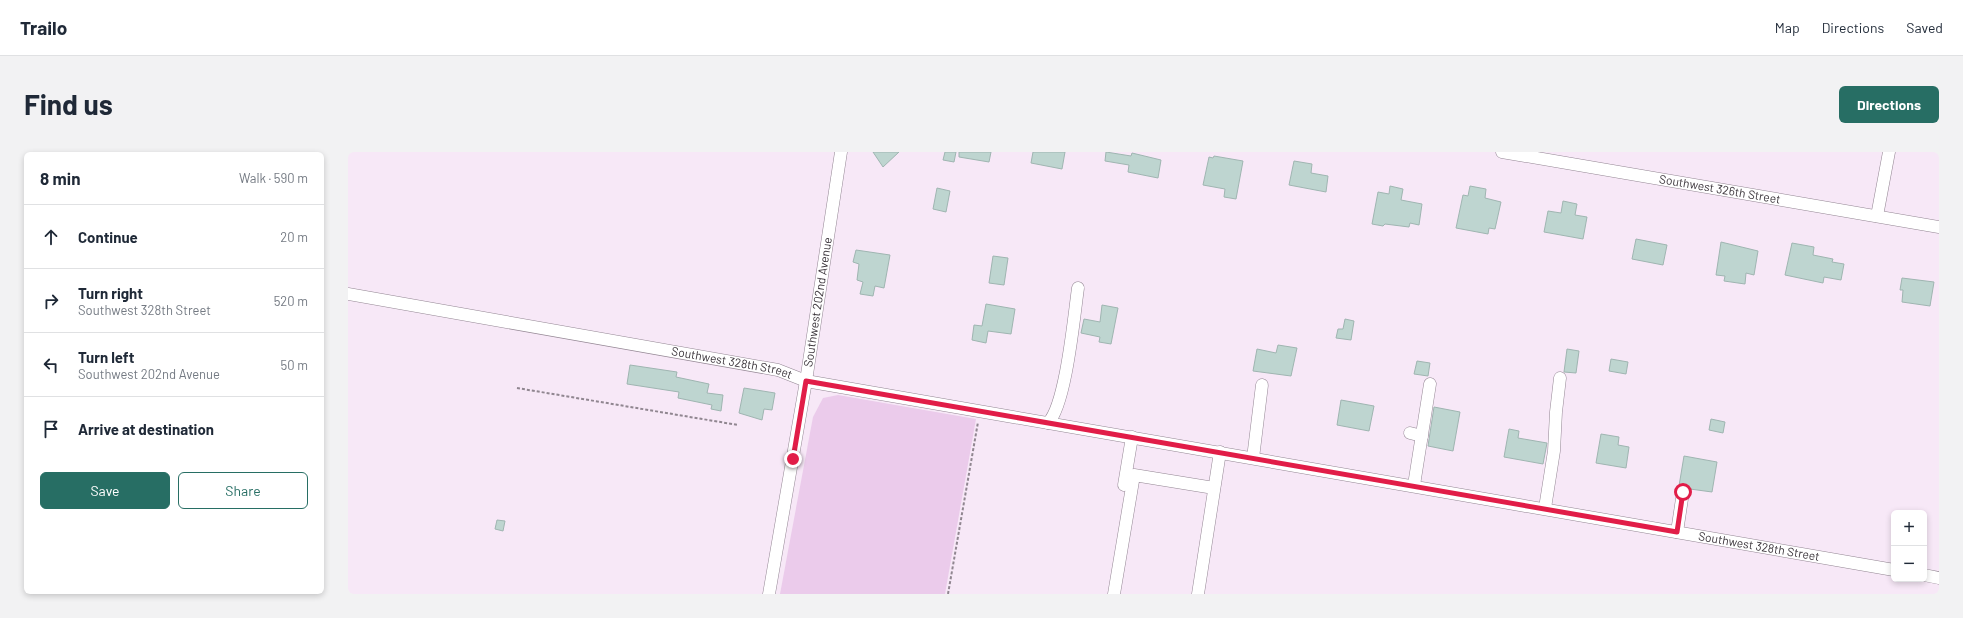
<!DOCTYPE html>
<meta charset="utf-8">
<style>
:root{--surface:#fff;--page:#f2f2f3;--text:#1f2937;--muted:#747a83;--line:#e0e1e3;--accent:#276e64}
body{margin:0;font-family:Barlow,sans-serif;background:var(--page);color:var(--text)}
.controls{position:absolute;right:12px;bottom:12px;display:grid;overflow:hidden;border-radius:6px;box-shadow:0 2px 6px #0003}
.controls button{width:36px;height:36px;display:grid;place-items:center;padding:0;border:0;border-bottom:1px solid var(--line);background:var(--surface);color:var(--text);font:20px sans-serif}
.stop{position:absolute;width:12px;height:12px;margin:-9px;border:3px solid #e11d48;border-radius:50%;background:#fff}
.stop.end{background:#e11d48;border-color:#fff;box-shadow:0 1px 4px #0008}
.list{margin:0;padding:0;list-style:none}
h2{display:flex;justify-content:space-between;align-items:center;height:52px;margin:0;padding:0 16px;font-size:17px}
h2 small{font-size:13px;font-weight:400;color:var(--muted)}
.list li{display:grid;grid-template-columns:26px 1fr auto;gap:12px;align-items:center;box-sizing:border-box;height:64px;padding:0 16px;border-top:1px solid var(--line)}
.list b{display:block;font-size:15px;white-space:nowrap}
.list p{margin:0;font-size:13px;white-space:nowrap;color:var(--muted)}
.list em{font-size:13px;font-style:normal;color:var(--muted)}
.actions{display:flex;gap:8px;padding:12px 16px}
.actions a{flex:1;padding:9px 0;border:1px solid var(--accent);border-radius:6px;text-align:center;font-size:14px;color:var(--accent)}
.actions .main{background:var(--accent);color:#fff}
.icon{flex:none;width:22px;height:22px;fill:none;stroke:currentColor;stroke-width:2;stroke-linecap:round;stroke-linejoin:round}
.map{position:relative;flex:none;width:1591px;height:442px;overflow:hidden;border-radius:6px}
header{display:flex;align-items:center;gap:24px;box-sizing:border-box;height:56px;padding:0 20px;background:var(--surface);border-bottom:1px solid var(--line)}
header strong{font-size:19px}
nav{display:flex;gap:22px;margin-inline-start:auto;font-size:14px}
.intro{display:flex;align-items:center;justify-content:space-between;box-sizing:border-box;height:96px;padding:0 24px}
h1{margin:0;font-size:28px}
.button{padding:10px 18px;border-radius:6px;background:var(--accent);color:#fff;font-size:14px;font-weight:700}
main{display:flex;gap:24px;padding:0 24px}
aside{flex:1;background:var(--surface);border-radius:6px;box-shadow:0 2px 6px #0003}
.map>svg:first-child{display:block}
</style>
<header>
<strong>Trailo</strong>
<nav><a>Map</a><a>Directions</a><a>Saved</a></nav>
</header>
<div class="intro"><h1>Find us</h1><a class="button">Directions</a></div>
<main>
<aside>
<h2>8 min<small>Walk · 590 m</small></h2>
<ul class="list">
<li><svg class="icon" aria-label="ahead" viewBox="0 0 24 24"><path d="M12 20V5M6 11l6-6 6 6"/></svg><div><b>Continue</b></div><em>20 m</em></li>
<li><svg class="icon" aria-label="right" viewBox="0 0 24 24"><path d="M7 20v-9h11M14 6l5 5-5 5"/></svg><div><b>Turn right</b><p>Southwest 328th Street</p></div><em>520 m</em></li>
<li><svg class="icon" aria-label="left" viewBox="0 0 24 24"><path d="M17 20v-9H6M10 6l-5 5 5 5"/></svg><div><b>Turn left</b><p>Southwest 202nd Avenue</p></div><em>50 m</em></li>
<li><svg class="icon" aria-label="arrive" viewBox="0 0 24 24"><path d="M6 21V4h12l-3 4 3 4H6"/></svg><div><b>Arrive at destination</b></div></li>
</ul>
<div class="actions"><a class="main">Save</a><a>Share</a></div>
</aside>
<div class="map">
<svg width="1591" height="442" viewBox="0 0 1591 442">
<rect width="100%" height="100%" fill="#f7e8f7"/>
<path fill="#ebcbeb" d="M 490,243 L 628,267 L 597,442 L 432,442 L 465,265 L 475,246 Z"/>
<path fill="#bed5d0" stroke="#9fb5b1" d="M 525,0 L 551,0 L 535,15 Z
M 597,0 L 608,0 L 606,10 L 595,8 Z
M 611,0 L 643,0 L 641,10 L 611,5 Z
M 685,0 L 717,0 L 714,17 L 683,11 Z
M 758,0 L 783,4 L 784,1 L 813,8 L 810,26 L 780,20 L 781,13 L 757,9 Z
M 866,4 L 895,9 L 888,47 L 876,45 L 877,37 L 855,33 L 861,5 L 865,6 Z
M 946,9 L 964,12 L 963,21 L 980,24 L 978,40 L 941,33 Z
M 1042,34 L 1055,37 L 1053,48 L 1074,52 L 1071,73 L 1062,71 L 1061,75 L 1037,72 L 1035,74 L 1024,72 L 1030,40 L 1041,42 Z
M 1122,34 L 1138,37 L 1137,46 L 1153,50 L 1147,77 L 1141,76 L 1140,82 L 1108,76 L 1115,43 L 1120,44 Z
M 589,36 L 602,39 L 598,60 L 585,57 Z
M 1215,49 L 1229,52 L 1227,63 L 1239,65 L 1235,87 L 1196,80 L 1200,59 L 1213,61 Z
M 1288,87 L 1319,93 L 1315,113 L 1284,107 Z
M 1373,90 L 1410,99 L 1406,123 L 1398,121 L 1397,132 L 1376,129 L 1377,124 L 1368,123 Z
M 1444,91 L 1466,95 L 1465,103 L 1485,107 L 1484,110 L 1496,112 L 1493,128 L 1476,125 L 1475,131 L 1437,123 Z
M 508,98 L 542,103 L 536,136 L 527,134 L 525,144 L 512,142 L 515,130 L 509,128 L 511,112 L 505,110 Z
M 645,104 L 660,106 L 656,133 L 641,131 Z
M 1554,126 L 1586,130 L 1582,154 L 1554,150 L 1555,138 L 1552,138 Z
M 638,152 L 667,157 L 663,182 L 640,179 L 638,191 L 624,188 L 626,173 L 634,174 Z
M 754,153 L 770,156 L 763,192 L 751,190 L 752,185 L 733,181 L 736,167 L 752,170 Z
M 997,167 L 1006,169 L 1003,188 L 988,186 L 990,177 L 995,177 Z
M 930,193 L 949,196 L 943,224 L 905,219 L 909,197 L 928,201 Z
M 1219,197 L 1231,199 L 1228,221 L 1216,220 Z
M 1263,207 L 1280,210 L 1278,222 L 1261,219 Z
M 1069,209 L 1082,211 L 1080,224 L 1066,222 Z
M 282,213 L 329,220 L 328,225 L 361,232 L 359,241 L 375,243 L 373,259 L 363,257 L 364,253 L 330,246 L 331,240 L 279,232 Z
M 396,236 L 427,241 L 424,258 L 416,257 L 414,268 L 391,261 Z
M 993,248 L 1026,254 L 1021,279 L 989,273 Z
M 1086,255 L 1112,260 L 1105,299 L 1080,294 Z
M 1363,267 L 1377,270 L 1375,281 L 1361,278 Z
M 1161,277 L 1171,279 L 1170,286 L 1199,291 L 1195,312 L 1156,305 Z
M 1253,282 L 1271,285 L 1270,293 L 1281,295 L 1278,316 L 1248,311 Z
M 1336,304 L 1369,310 L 1364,340 L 1342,337 L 1336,333 L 1331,334 Z
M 149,368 L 157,369 L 155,379 L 147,377 Z"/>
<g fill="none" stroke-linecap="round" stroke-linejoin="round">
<g stroke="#938693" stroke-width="13">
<g id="minor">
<path id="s1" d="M 1154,0 L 1591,75"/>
<path d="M 1529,64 L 1541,0"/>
<path id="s2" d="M 0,142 L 430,218 L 458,229 L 1546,418"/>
<path d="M 700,271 C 718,253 726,164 730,136"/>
<path d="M 1062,281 L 1074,284"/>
<path d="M 905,306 L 914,233"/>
<path d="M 776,333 L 784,285"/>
<path d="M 1066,333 L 1082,232"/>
<path d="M 1197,356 L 1206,299 L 1208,260 L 1212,226"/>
<path d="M 1329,380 L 1335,340"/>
<path d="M 1576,423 L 1591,426"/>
<path id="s3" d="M 421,442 L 458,229 L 493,0"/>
<path d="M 766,442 L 786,323 L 866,336"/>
<path d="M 850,442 L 872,300"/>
</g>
</g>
<path stroke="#908690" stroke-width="2" stroke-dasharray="3 2" stroke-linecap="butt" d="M 169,236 L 390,273
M 600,442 L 630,270"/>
<use href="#minor" stroke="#fff" stroke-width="12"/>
</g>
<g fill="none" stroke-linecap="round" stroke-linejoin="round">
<path stroke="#e11d48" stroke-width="5" d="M 445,307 L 458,229 L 1329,380 L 1335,340"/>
</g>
<g text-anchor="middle" stroke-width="3" stroke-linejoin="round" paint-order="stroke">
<g font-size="12" fill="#3b353b" stroke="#f7e8f7">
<text dy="4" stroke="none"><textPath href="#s1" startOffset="221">Southwest 326th Street</textPath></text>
<text dy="4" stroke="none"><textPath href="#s3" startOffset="296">Southwest 202nd Avenue</textPath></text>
<text dy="4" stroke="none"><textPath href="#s2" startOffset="390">Southwest 328th Street</textPath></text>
<text dy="4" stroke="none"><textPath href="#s2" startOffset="1434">Southwest 328th Street</textPath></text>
</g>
</g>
</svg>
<div class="controls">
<button>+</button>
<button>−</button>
</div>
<div class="stop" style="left:1335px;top:340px"></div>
<div class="stop end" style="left:445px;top:307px"></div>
</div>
</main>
